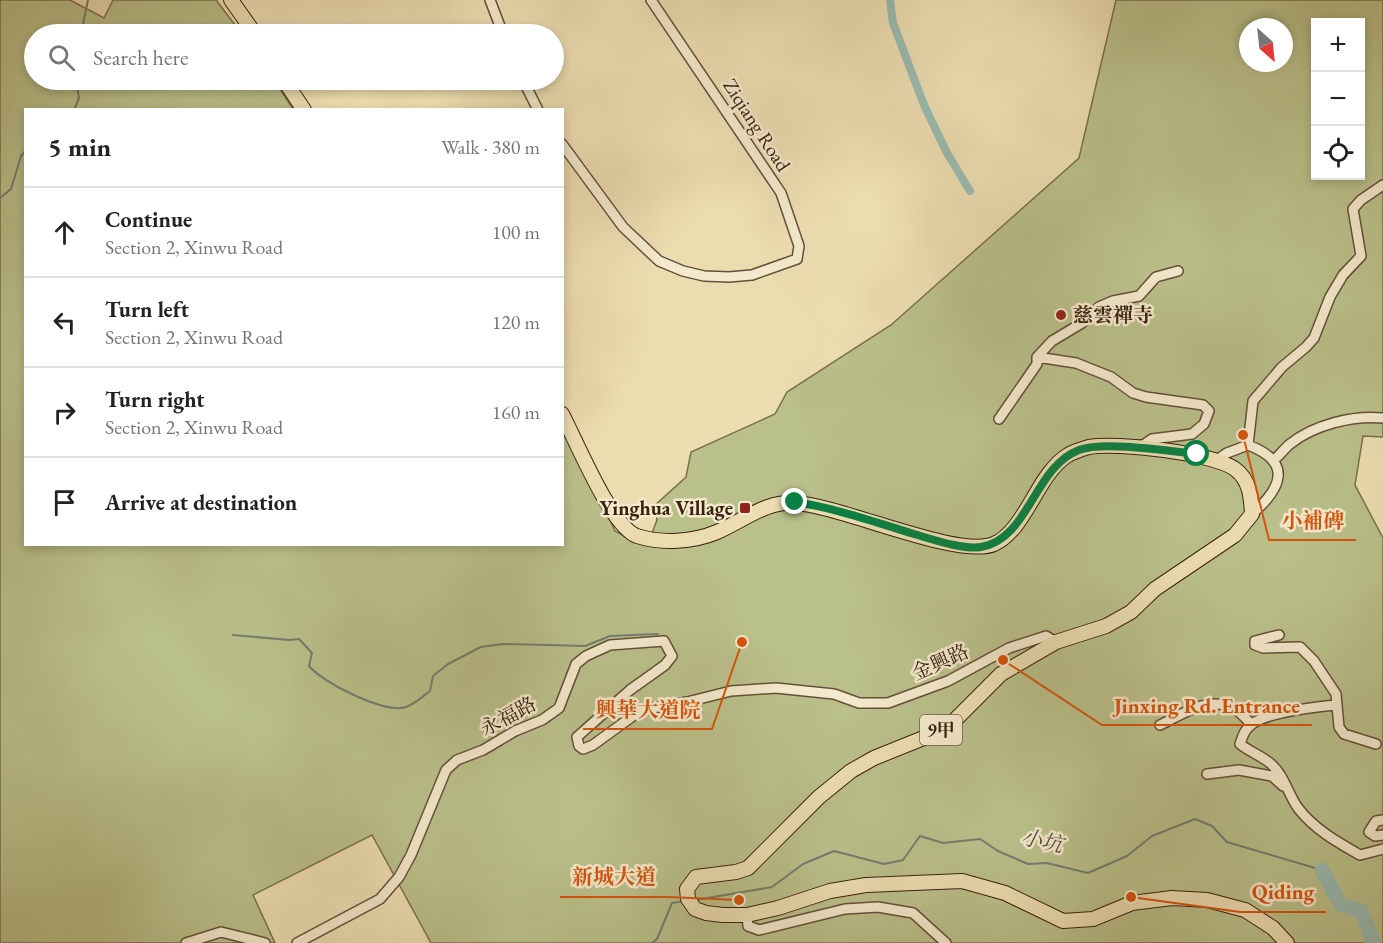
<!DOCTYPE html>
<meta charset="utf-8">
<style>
:root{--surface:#fff;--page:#f6f6f6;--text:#222;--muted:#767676;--line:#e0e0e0}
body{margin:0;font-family:"EB Garamond","Noto Serif TC",serif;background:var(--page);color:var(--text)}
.controls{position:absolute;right:18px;top:18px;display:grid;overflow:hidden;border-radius:0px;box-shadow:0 3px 9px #0003}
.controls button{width:54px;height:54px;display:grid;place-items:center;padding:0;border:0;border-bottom:2px solid var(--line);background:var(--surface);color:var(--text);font:30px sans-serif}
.compass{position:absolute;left:1239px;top:18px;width:54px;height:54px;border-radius:50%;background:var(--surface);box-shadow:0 3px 9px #0003;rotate:153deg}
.stop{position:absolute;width:18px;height:18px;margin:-14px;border:4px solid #0b8043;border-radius:50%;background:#fff}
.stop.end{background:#0b8043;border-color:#fff;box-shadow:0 2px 6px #0008}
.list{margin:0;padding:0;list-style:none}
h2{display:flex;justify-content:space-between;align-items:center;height:78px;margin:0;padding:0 24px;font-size:26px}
h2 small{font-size:20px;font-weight:400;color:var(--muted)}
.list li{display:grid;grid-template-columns:39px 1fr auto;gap:18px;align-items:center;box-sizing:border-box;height:90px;padding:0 24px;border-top:2px solid var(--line)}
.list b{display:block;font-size:22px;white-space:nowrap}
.list p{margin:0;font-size:20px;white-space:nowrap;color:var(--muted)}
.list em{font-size:20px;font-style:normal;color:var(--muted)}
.icon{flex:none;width:33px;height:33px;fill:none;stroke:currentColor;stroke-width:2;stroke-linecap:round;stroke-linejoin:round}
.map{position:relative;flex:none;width:1383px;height:943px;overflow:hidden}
.search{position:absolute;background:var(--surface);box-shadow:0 3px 9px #0003;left:24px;top:24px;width:540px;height:66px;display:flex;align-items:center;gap:15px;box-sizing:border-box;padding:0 21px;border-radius:33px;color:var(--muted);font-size:22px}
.panel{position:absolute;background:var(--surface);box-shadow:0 3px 9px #0003;left:24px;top:108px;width:540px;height:438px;border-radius:0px}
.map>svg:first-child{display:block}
</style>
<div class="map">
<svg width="1383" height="943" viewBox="0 0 1383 943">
<rect width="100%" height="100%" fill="#ecddb1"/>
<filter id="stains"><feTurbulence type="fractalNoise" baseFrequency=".00333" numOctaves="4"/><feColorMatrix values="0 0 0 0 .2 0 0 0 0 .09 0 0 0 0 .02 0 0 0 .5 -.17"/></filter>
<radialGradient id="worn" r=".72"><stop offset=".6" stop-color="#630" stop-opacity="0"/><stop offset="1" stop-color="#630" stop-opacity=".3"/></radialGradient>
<path fill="#bac08a" stroke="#7a704d" stroke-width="1.5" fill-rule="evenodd" d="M 0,0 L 70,0 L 104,18 L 113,0 L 216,0 L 242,34 L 34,34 L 34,80 L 274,80 L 293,109 L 26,110 L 26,544 L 562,544 L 563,425 L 586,466 L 615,531 L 633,541 L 649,541 L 657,520 L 654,506 L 686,477 L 691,452 L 775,414 L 787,392 L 891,325 L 1079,158 L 1116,0 L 1383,0 L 1383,437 L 1363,436 L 1355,485 L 1383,538 L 1383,943 L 431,943 L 372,835 L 253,895 L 275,943 L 0,943 ZM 1316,22 L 1360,22 L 1360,176 L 1316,176 ZM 1248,27 L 1284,27 L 1284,63 L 1248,63 Z"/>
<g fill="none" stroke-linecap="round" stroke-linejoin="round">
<path stroke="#737d71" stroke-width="2" d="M 81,34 L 88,0
M 74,110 L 79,98 L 76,80
M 0,198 L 11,189 L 21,156 L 26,150
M 233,635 L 289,640 L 299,639 L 312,653 L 309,666 C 323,683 385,714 406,707 C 415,704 423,696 430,691 L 433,676 L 448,664 L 481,647 L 503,644 L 585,646 L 610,636 L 658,634
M 696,900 L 772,887 L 803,864 L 834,851 L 884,864 L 903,860 L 920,836 L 943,843 L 980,839 L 998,851 L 1028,864 L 1047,863 L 1088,873 L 1127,856 L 1152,836 L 1195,819 L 1212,826 L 1227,842 L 1322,870
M 652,943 L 657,939 L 672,903 L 684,901"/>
<path stroke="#99bbb1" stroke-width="8" d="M 890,0 L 893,23 L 924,105 L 947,153 L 970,191"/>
<path stroke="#99bbb1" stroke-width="15" d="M 1322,870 L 1341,905 L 1361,911 L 1374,943"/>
<g stroke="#664f38" stroke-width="12">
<path id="street" d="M 490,0 L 503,34
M 523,80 L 538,110
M 562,144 L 623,227 L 659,261 L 683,271 L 704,276 L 729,277 L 752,275 L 797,259 L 799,246 L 781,193 L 651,0
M 999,419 L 1037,364 L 1037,357
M 1248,445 C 1293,462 1282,488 1252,514
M 1139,448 L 1152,439 L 1192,434 L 1204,424 L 1209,411 L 1203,405 L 1146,397 L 1133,393 L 1111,377 L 1076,363 L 1037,357 L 1052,341 L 1082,323 L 1099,307 L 1113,301 L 1139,296 L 1156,277 L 1178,271
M 1217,460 L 1227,453 L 1248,445 L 1253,401 L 1282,367 L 1306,347 L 1314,338 L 1330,297 L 1343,275 L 1361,256 L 1353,209 L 1361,200 L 1383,185
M 1273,461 C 1279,456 1284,449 1290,444 C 1314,425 1352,415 1383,418
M 1279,635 L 1255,641 L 1255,645 L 1263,648 L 1300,647 L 1314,661 L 1336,694 L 1339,727 L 1344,734 L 1376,744
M 1336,705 C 1315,707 1269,712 1252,724 C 1245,729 1243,735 1240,744 C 1250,752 1262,756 1271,764 C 1284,775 1288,794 1298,808 C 1314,829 1337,842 1360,855 L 1383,849
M 1160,725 C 1183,714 1207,696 1233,708 C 1240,711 1246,719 1251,724
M 1207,774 L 1239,770 L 1272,776 L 1283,786
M 1383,820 L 1376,821 L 1369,832 L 1375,836 L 1383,835
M 747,915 L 748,926 L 759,930 L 845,909 L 878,907 L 913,913 L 946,943
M 186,943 L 221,932 L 265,943
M 297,943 L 380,899 L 399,877 L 411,855 L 446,770 L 457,760 L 483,750 L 515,731 L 542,720 L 559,708 L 576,664 L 586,656 L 610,645 L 664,641 L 672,656 L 665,665 L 630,690 L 577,737 L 579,746 L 583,749 L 593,745 L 637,713 L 652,708 L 687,702 L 731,691 L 776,688 L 834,694 L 859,703 L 888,703 L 948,681 L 1009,648 L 1046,636 L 1056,642"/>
</g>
<g stroke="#3a2010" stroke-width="16">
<path id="primary" d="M 231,0 L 255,34
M 284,80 L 304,110
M 562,414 C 576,440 611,527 637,536 C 662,544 693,542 717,532 C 743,521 767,500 796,503 C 842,506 958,559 994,544 C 1026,530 1037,474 1068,455 C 1075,451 1082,449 1089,447 C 1117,442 1213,453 1235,469 C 1250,480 1251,497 1252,514 L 1235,535 L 1155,589 L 1131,612 L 1106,626 L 1056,642 L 1001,674 L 950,725 L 931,735 L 874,758 L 851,771 L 819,797 L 748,868 L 736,872 L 696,877 L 687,889 L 688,899 L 695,909 L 706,913 L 723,915 L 747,915 L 778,908 L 830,891 L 866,885 L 962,881 L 1005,893 L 1063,921 L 1093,919 L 1132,903 L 1172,898 L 1207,900 L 1245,910 L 1273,928 L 1287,943"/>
</g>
<use href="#street" stroke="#f3e9cc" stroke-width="9"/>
<use href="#primary" stroke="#ecddb1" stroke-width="14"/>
</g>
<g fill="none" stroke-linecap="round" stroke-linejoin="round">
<path stroke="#0b8043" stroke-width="8" d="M 795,502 C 835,508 875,522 914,534 C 932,539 962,550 981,547 C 1029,539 1034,467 1079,450 C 1104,441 1168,451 1197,454"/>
</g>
<g fill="#8f2418" stroke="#f3e9cc" stroke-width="2">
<circle cx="1061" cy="315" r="6"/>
<rect x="739" y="502" width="12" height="12" rx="3"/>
</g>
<g text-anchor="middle" stroke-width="5" stroke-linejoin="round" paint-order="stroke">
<rect fill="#f3e9cc" stroke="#725c48" stroke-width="1.5" x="920" y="715" width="42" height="30" rx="4.5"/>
<g font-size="18" font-weight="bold" fill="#3a2010">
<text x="941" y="736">9甲</text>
</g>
<g font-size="20" fill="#3a2010" stroke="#f3e9cc">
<text transform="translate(757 125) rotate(57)" y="7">Ziqiang Road</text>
<text transform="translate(940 662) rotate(-24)" y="7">金興路</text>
<text transform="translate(508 716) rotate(-28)" y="7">永福路</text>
</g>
<g font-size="20" font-weight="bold" fill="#3a2010" stroke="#f3e9cc" text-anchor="start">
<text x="1073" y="322">慈雲禪寺</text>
<text x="733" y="515" text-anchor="end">Yinghua Village</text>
</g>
<g font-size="21" font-style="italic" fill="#564e40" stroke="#f3e9cc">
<text transform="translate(1042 841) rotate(12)" y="7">小坑</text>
</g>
</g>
<path fill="none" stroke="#d7530c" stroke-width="2" d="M1243 435L1269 540H1356M1003 660L1102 725H1312M742 642L712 729H583M739 900L668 897H560M1131 897L1240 912H1326"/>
<g fill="#d7530c" stroke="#f3e9cc" stroke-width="2">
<circle cx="1243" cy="435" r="6"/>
<circle cx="1003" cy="660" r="6"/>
<circle cx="742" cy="642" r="6"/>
<circle cx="739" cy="900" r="6"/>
<circle cx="1131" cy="897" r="6"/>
</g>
<g font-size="21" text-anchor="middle" font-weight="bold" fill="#d7530c" stroke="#f3e9cc" stroke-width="5" stroke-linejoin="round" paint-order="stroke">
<text x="1313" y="528">小補碑</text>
<text x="1207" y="713">Jinxing Rd. Entrance</text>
<text x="648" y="717">興華大道院</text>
<text x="614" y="884">新城大道</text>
<text x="1283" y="899">Qiding</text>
</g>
<rect width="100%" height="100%" filter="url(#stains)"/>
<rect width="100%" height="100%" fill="url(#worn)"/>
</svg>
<div class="controls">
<button>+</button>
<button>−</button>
<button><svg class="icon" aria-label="locate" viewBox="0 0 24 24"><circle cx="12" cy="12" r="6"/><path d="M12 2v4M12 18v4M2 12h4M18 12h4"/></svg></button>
</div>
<svg class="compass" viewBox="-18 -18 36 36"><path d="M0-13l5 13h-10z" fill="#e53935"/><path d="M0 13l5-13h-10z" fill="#767676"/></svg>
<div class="stop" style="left:1197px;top:454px"></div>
<div class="stop end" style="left:795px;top:502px"></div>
<div class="search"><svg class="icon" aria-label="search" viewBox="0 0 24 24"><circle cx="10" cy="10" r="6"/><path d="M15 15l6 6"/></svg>Search here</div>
<section class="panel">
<h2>5 min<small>Walk · 380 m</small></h2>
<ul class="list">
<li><svg class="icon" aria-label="ahead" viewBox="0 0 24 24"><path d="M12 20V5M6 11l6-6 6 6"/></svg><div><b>Continue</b><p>Section 2, Xinwu Road</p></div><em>100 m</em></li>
<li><svg class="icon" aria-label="left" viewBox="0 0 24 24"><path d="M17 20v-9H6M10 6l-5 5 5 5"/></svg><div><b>Turn left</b><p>Section 2, Xinwu Road</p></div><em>120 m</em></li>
<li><svg class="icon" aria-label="right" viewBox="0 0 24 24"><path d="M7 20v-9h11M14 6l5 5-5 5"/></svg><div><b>Turn right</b><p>Section 2, Xinwu Road</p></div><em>160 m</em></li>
<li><svg class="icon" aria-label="arrive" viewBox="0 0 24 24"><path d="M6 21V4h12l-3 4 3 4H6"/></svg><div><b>Arrive at destination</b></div></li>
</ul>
</section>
</div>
